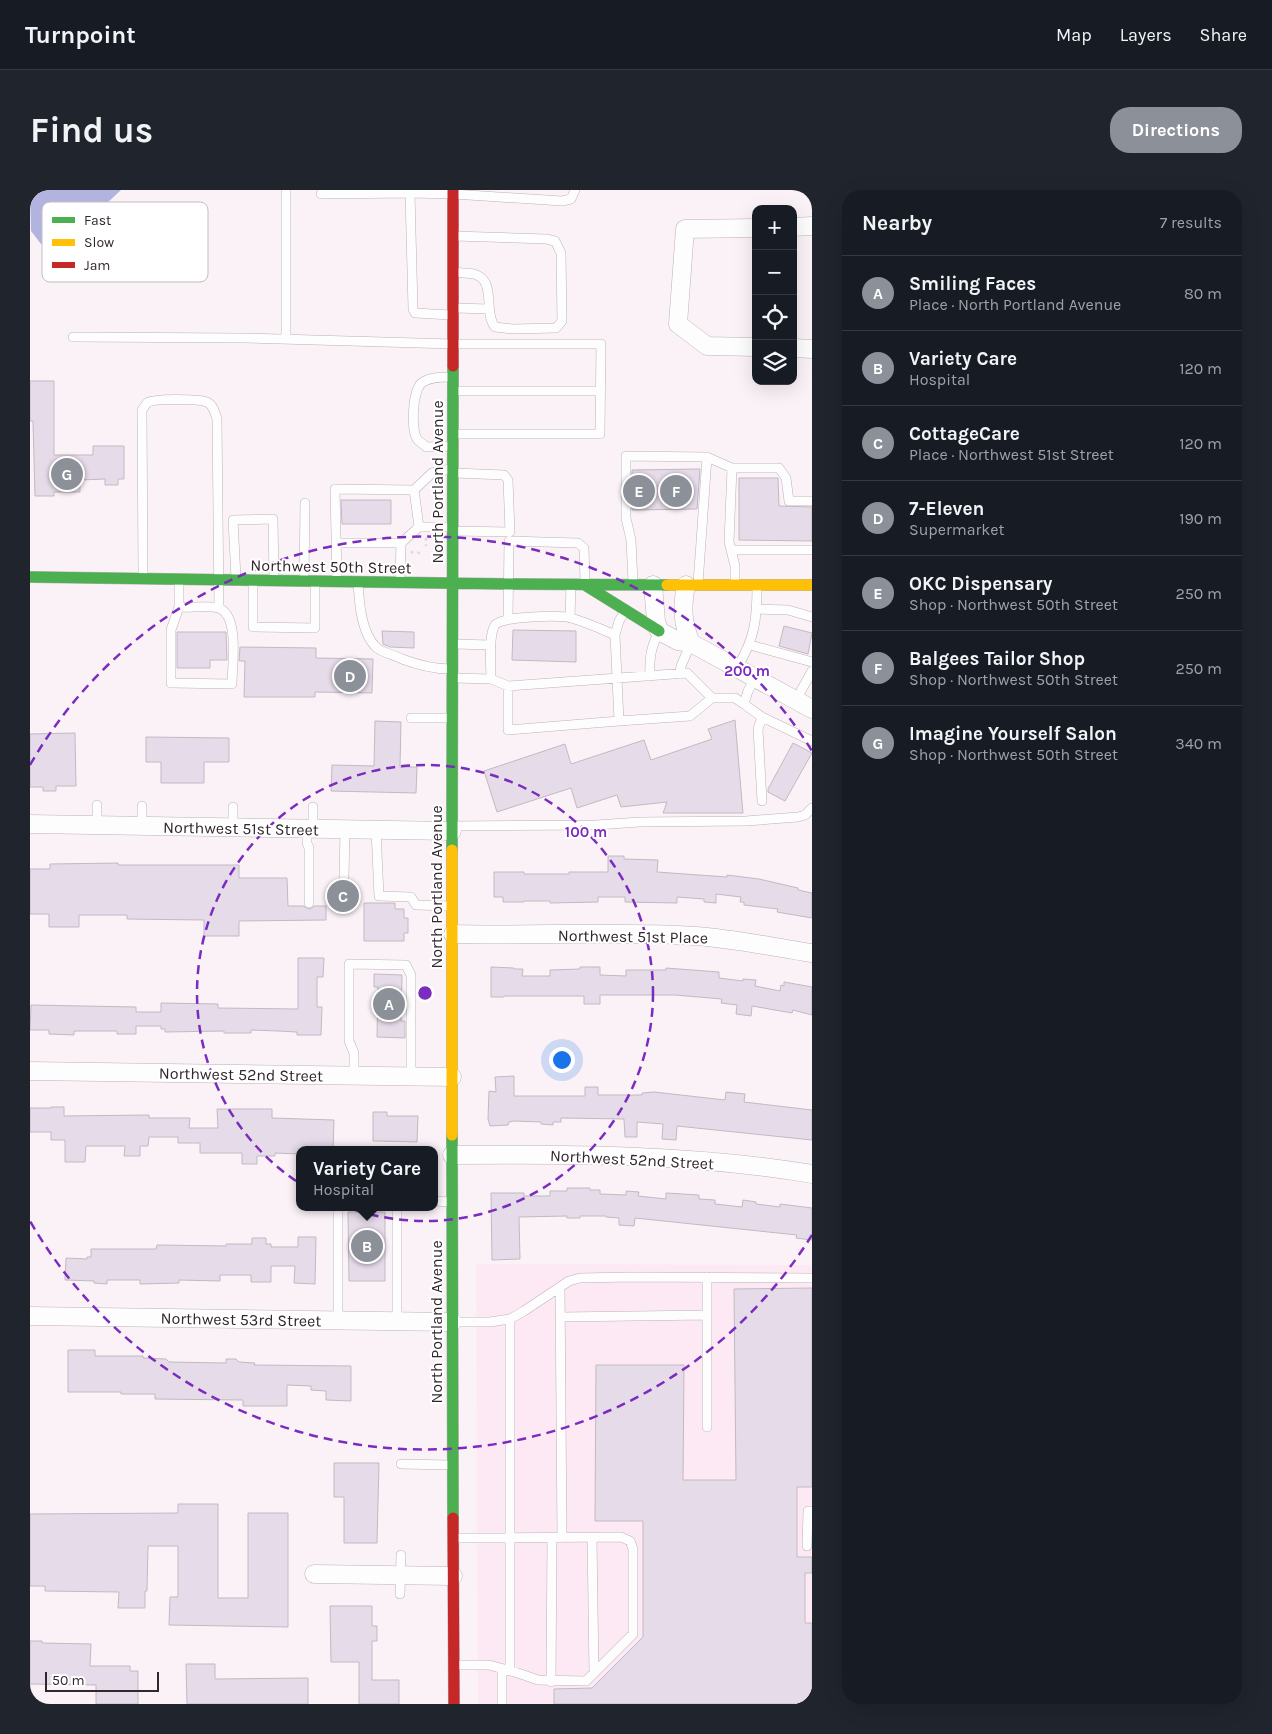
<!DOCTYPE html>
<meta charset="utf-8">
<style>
:root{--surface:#171b24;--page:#20242c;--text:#f1f3f6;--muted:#9ea1a6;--line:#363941;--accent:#8c9099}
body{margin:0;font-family:Karla,sans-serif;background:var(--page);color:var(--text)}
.controls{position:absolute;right:15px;top:15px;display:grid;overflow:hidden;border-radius:10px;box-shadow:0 5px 20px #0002}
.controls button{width:45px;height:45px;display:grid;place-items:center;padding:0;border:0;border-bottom:1px solid var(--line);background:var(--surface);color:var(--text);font:25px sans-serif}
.scale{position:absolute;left:15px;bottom:12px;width:114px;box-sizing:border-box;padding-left:5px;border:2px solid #31272d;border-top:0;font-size:14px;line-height:18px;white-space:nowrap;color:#31272d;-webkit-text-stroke:4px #fff;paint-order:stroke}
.you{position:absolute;left:531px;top:869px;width:18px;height:18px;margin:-12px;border:4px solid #fff;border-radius:50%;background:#1a73e8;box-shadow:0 0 0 8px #1a73e833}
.badge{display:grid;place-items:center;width:32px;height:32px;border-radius:50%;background:var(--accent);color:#fff;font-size:16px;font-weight:700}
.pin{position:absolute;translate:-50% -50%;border:2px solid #fff;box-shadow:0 1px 5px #0006}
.popup{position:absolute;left:266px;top:956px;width:142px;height:65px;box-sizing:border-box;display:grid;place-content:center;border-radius:10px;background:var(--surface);filter:drop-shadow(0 1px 4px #0005);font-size:16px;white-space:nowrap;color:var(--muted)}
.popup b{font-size:19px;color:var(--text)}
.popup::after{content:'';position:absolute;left:50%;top:100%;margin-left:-10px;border:10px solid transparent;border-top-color:var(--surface)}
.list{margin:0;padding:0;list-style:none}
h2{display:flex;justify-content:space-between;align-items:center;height:65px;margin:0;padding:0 20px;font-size:21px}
h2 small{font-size:16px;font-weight:400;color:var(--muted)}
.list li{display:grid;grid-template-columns:32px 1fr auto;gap:15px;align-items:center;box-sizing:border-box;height:75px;padding:0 20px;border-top:1px solid var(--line)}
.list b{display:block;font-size:19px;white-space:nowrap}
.list p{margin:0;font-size:16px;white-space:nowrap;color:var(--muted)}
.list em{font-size:16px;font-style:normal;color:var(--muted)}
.icon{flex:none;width:28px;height:28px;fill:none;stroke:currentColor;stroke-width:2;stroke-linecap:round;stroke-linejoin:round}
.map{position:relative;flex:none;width:782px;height:1514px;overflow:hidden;border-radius:20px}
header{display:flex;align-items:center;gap:30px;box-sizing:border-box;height:70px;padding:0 25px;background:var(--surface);border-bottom:1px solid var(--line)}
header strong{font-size:24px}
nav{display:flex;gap:28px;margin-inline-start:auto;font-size:18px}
.intro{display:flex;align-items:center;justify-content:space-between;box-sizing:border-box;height:120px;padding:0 30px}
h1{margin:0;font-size:35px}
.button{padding:12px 22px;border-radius:20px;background:var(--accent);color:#fff;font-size:18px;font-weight:700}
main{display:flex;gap:30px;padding:0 30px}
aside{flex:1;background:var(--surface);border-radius:20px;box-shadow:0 5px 20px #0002}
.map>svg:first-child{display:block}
</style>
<header>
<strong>Turnpoint</strong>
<nav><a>Map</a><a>Layers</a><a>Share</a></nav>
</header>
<div class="intro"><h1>Find us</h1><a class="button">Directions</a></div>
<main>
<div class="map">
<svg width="782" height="1514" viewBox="0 0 782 1514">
<rect width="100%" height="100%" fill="#fbf2f7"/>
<path fill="#fde9f4" d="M 446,1074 L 782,1075 L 782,1514 L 448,1514 Z"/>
<path fill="#b2b4df" d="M 0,0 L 91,0 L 38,50 L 20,56 L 11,54 L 1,41 Z"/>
<path fill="#e6dbe9" stroke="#c1bac1" d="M 0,191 L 24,191 L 24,265 L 63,265 L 63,256 L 94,256 L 94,289 L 88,289 L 88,295 L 75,295 L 75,289 L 50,290 L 50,302 L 24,302 L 24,306 L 5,306 L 3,231 L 0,231 Z
M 670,279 L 667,319 L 602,320 L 602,280 Z
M 709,288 L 748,288 L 749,316 L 782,317 L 782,351 L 709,350 Z
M 311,310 L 361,310 L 361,334 L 312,334 Z
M 754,436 L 782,443 L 778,464 L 749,456 Z
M 483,440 L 546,441 L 546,472 L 482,470 Z
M 352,441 L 384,442 L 384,458 L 360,457 L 353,454 Z
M 147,442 L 196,442 L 197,470 L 180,470 L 180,478 L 147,478 Z
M 210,457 L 286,458 L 286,468 L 343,469 L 342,503 L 285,502 L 285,507 L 214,507 L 215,471 L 209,471 Z
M 705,530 L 713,623 L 633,623 L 637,612 L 591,617 L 587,605 L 547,618 L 541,598 L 467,622 L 454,581 L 535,554 L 541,574 L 614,550 L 621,570 L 682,549 L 678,539 Z
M 345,531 L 371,532 L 370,577 L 387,577 L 386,603 L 301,601 L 302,575 L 344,576 Z
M 45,543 L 46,596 L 26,596 L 26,601 L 13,601 L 13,597 L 0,597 L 0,544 Z
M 116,547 L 199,548 L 199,572 L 174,572 L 174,593 L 131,593 L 131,572 L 116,572 Z
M 763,553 L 782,563 L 755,611 L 738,602 L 738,599 Z
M 578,666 L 594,666 L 594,669 L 628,670 L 627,682 L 697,687 L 697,685 L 729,689 L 768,698 L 768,700 L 782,703 L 782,728 L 747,722 L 748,719 L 714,715 L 714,712 L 710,712 L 711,707 L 686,704 L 686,713 L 674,712 L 674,709 L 647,707 L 647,713 L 595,712 L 595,707 L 568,707 L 568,712 L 520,713 L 520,711 L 494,711 L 494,712 L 473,712 L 473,707 L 464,707 L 464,682 L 494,682 L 494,684 L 539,684 L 539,682 L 578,682 Z
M 88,673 L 88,675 L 209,675 L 209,688 L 257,688 L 258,716 L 273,716 L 279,719 L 285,716 L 296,716 L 296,730 L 209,731 L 209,746 L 174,746 L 174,730 L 97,729 L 97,725 L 49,725 L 49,737 L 19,737 L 19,724 L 0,724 L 0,679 L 20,679 L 20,674 Z
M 298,696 L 328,697 L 328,715 L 298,715 Z
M 334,713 L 365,713 L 365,719 L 374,719 L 374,728 L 378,728 L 378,743 L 374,743 L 374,751 L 334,751 Z
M 268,768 L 294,768 L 293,787 L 287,787 L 287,817 L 292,817 L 291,845 L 267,845 L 267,842 L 248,841 L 221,840 L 221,843 L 194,843 L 194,841 L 135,842 L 135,839 L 131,839 L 131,836 L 106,836 L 106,844 L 87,844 L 87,841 L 44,841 L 44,845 L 19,844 L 19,840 L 0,840 L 1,815 L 106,817 L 106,822 L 131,822 L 131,813 L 188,814 L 188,818 L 268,819 Z
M 461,777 L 484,778 L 484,779 L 493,779 L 492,786 L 520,786 L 520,780 L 550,779 L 550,777 L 570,777 L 570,785 L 596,786 L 596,780 L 636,780 L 636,778 L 689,782 L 689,788 L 713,791 L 713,789 L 726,790 L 725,796 L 750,801 L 751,795 L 754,796 L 754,792 L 782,797 L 782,825 L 763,820 L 762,823 L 722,816 L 721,826 L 706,824 L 707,815 L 691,813 L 692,809 L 645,805 L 570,805 L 570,814 L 554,814 L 554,806 L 474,806 L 474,807 L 461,807 Z
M 344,784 L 372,785 L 371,831 L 375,831 L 375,848 L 347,847 L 348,797 L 344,797 Z
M 484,886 L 484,906 L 555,906 L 555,897 L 568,897 L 568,905 L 612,905 L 612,903 L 624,902 L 695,910 L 696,902 L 715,904 L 714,912 L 782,920 L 782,950 L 647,936 L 646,950 L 632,949 L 633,934 L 607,932 L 607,947 L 595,947 L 594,929 L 531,928 L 531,932 L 523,932 L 523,935 L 511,934 L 511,932 L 484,931 L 479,932 L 478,935 L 460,936 L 458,929 L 459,901 L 466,902 L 465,887 Z
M 21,917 L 34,917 L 34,926 L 119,925 L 119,928 L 160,928 L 159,938 L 188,938 L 187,919 L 242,919 L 242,928 L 304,930 L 303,960 L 270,960 L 270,964 L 245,963 L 245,966 L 227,966 L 227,974 L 212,974 L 212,963 L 170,963 L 170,953 L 148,953 L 148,947 L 119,947 L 118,956 L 110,956 L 110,966 L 94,966 L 95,956 L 56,956 L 55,972 L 35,972 L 35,950 L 21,950 L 21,942 L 0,942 L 0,918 L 21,918 Z
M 343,922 L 357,922 L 357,926 L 388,926 L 387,952 L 343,951 Z
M 537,998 L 560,998 L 560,1000 L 570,1000 L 570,1004 L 596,1005 L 596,1001 L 609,1002 L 608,1006 L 636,1009 L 636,1003 L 669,1005 L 669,1009 L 685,1010 L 685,1014 L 712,1017 L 713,1010 L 726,1012 L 726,1014 L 750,1017 L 750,1014 L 782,1018 L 782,1050 L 766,1048 L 767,1045 L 605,1028 L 604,1036 L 589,1035 L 589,1028 L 576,1027 L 576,1026 L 550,1026 L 550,1028 L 537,1028 L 537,1026 L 489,1027 L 490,1069 L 462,1070 L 461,1003 L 494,1003 L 494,1006 L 520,1006 L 520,1001 L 537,1001 Z
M 318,1022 L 355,1022 L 355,1091 L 319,1091 Z
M 268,1047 L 286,1047 L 285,1094 L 264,1093 L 265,1076 L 241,1076 L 241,1092 L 221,1092 L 221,1085 L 190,1085 L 190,1091 L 149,1090 L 149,1093 L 110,1094 L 110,1090 L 77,1090 L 77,1094 L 64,1093 L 64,1091 L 35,1090 L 36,1068 L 57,1069 L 57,1067 L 61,1067 L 61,1059 L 126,1059 L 127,1055 L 196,1056 L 196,1054 L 222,1054 L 222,1048 L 236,1048 L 236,1054 L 241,1054 L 241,1057 L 268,1057 Z
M 782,1098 L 782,1297 L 767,1297 L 767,1367 L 782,1367 L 782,1383 L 775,1383 L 775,1433 L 782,1433 L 782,1514 L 524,1514 L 524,1499 L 562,1498 L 613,1447 L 613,1331 L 565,1331 L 566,1175 L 654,1175 L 653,1290 L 706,1290 L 704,1099 Z
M 38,1160 L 65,1160 L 65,1166 L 113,1166 L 113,1168 L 136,1169 L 139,1172 L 196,1173 L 196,1169 L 206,1169 L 209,1172 L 225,1173 L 224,1175 L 321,1176 L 321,1211 L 296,1210 L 296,1201 L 281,1200 L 281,1196 L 257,1195 L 257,1216 L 213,1216 L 213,1210 L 125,1209 L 125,1204 L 91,1204 L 91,1202 L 38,1202 Z
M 304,1273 L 349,1273 L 347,1353 L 314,1353 L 314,1307 L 304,1307 Z
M 148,1314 L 188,1314 L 188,1408 L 218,1408 L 218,1323 L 258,1323 L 258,1437 L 139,1435 L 140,1407 L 148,1407 L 148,1356 L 118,1356 L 117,1401 L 115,1401 L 115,1418 L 88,1418 L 89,1402 L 15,1401 L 15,1396 L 0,1396 L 0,1324 L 148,1323 Z
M 300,1416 L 342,1416 L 342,1436 L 347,1436 L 347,1451 L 342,1451 L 342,1490 L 369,1490 L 369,1514 L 329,1514 L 329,1472 L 301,1472 Z
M 0,1451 L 12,1451 L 12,1453 L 61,1454 L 60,1476 L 100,1476 L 100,1481 L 108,1481 L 108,1514 L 66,1514 L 66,1495 L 0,1494 Z
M 156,1474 L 185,1474 L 185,1489 L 278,1488 L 278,1514 L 157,1514 Z"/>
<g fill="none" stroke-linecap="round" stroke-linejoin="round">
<g stroke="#bbb2b7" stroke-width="10">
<path id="lane" d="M 256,0 L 256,149
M 291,4 L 380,3
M 424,82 C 430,83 438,83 444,84 C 467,90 453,123 465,137 L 483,139 L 526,138 L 532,131 L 531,63 L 525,51 L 516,49 L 424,46
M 425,118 L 459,119
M 421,125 L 385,123 L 383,119 L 380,3 L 423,4 L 532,11 L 541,9 L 545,0
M 43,147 L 213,148 L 423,154 L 571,154 L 570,244 L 426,244
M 420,187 C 411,187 401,187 393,192 C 382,198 381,239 387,249 C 389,252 394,254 396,257 L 422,256
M 425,201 L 570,201
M 677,267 L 702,278 L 749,278 L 756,288 L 759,311 L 782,311
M 702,278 L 699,352 L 705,376 L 705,394
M 425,283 L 474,285 L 478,290 L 480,342 L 425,341
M 384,300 L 389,337
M 306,353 L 371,353
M 701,360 L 782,360
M 113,386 L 112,220 C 113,219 116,214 117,213 C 123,208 169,209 177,212 C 183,215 185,222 187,229 L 189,418
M 206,388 L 203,330 L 243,329 L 244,388
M 274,389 L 275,313
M 370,390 L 371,353 L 389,337 L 422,337
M 307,391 L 305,299 L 384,300 L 402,283 L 420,279
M 223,392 L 223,437 L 285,438 L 285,392
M 328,392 C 329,411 331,444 347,458 C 354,463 364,465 372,469 C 388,475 403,479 420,479
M 603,392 L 601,350 L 596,328 L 596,266 L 677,267 L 668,394
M 149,417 C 160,418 178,415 188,418 C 210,424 202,476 202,494 L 141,493 L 141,440 L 149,417 L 149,390
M 727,419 L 758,420 L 782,427
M 540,428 L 541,395
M 478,429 L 479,351 L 548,353 L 554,358 L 555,392
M 424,454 L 461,455
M 720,455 L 782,472
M 707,478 C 725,448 727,430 727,395
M 650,484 L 651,476 L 661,453
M 620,486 C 619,467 621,458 629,441
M 424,488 L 461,489 L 478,496 L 657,483 L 682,508 L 660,526 L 589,531
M 461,489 C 461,476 458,446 465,435 C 472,426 530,425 541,428 C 556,432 571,439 585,445
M 478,496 L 478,540 L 589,531 L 585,445 L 589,431 L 595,421
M 682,508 L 705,508 L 714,514 L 718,501 L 725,488
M 766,510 L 782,481
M 714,514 L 732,527 L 782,551
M 381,528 L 420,528
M 732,611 L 728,539 L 732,527
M 67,615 L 67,635
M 112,616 L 112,636
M 423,636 L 566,635 L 610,632 L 716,631 L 768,627 L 775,625 L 782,618
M 203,638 L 203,617
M 277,639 L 277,653 L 279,658 L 279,713
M 283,639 L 283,617
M 346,640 L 349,706 L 381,707 L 386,715 L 420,716
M 314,687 L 315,640
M 324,885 L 324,863 L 319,851 L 319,774 L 376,775 L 381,785 L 381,886
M 404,1011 L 419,1012
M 308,1017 L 308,1131
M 677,1087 L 677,1237
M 530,1097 L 532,1348
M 531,1127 L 677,1125
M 367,1131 L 367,1017
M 425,1132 L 460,1132 L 480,1129 L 494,1121 L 539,1091 L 550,1088 L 602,1087 L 782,1088
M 371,1274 L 421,1275
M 562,1347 L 564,1483
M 424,1348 L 591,1347 L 600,1351 L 603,1359 L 603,1444 L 556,1491 L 508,1490 L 488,1483 L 459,1475 L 426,1475
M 777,1356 L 778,1321 L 782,1321
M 370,1404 L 371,1365
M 472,1479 L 472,1514
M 480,1481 L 480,1129
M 521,1492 L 522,1348"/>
</g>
<g stroke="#bbb2b7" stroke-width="19">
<path id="street" d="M 763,37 L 782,36
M 726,38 L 655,39 L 648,134 L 677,156 L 726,157
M 763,158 L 782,159
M 623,395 L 626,431 L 629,441 L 648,451 L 661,453 L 782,519
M 656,395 C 652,417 652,432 661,453
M 0,634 L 422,641
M 423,744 C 504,746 585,741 666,746 C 705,749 743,757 782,763
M 0,881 L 422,887
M 422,965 C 542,964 663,964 782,984
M 0,1126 L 422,1132
M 284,1384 L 423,1386"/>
</g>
<g stroke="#bbb2b7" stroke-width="12">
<path id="fast" d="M 0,387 L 479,394 L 637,395
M 555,395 L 629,441
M 422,660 L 423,176
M 422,945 L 423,1328"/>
</g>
<g stroke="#bbb2b7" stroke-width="12">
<path id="slow" d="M 637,395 L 782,395
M 422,945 L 422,660"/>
</g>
<g stroke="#bbb2b7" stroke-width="12">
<path id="jam" d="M 423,176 L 423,0
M 423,1328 L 424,1514"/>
</g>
<path stroke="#dbd8d9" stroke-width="2.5" stroke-dasharray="2.5 4" stroke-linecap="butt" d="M 396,348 L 396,356
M 381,362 L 390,363"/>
<use href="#lane" stroke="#fefdfe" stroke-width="9"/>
<use href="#street" stroke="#fefdfe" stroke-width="18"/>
<use href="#fast" stroke="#4caf50" stroke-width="11"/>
<use href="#slow" stroke="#ffc107" stroke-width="11"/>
<use href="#jam" stroke="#c62828" stroke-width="11"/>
</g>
<g fill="none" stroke="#7b2cbf" stroke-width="2.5" stroke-dasharray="9 6">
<circle cx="395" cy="803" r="228"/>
<path d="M782 1045A456 456 0 0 1 0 1031M0 575A456 456 0 0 1 782 561"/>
</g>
<g text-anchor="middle" stroke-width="4" stroke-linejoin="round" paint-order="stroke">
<g font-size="16" fill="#31272d" stroke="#fff">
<text transform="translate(407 292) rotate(-90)" y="6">North Portland Avenue</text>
<text transform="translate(301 376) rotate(1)" y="6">Northwest 50th Street</text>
<text transform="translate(211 638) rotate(1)" y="6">Northwest 51st Street</text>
<text transform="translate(406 697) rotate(-90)" y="6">North Portland Avenue</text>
<text transform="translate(603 746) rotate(1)" y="6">Northwest 51st Place</text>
<text transform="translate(211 884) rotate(1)" y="6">Northwest 52nd Street</text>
<text transform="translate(602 969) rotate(3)" y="6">Northwest 52nd Street</text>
<text transform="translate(211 1129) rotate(1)" y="6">Northwest 53rd Street</text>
<text transform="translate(406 1132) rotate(-90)" y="6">North Portland Avenue</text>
</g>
</g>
<rect x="12" y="12" width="166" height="80" rx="8" fill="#fff" stroke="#c1bec0" stroke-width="1"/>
<rect x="22" y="27" width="23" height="6" fill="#4caf50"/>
<rect x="22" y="49" width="23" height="7" fill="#ffc107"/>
<rect x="22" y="72" width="23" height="6" fill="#c62828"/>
<g font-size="14" fill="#31272d">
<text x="54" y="35">Fast</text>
<text x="54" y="57">Slow</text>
<text x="54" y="80">Jam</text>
</g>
<circle cx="395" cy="803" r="8" fill="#7b2cbf" stroke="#fff" stroke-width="2.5"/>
<g font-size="15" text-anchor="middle" font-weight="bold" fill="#7b2cbf" stroke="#fff" stroke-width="4" stroke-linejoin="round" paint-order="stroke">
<text x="717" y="486">200 m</text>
<text x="556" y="647">100 m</text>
</g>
</svg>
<div class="controls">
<button>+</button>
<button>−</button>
<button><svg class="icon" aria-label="locate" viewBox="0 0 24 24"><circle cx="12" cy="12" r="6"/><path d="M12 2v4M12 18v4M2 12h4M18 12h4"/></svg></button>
<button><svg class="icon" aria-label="layers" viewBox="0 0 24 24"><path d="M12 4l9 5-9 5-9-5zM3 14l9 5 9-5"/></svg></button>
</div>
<div class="scale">50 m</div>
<div class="you"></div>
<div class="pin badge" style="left:359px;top:814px">A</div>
<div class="pin badge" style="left:337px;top:1056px">B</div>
<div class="popup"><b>Variety Care</b>Hospital</div>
<div class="pin badge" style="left:313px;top:706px">C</div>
<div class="pin badge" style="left:320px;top:486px">D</div>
<div class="pin badge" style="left:609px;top:301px">E</div>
<div class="pin badge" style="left:646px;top:301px">F</div>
<div class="pin badge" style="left:37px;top:284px">G</div>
</div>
<aside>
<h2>Nearby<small>7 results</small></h2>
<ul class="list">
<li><span class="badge">A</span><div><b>Smiling Faces</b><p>Place · North Portland Avenue</p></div><em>80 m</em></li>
<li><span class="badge">B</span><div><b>Variety Care</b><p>Hospital</p></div><em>120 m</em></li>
<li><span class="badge">C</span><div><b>CottageCare</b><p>Place · Northwest 51st Street</p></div><em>120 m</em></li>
<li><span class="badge">D</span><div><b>7-Eleven</b><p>Supermarket</p></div><em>190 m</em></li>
<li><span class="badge">E</span><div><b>OKC Dispensary</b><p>Shop · Northwest 50th Street</p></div><em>250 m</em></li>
<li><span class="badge">F</span><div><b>Balgees Tailor Shop</b><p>Shop · Northwest 50th Street</p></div><em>250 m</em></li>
<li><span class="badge">G</span><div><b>Imagine Yourself Salon</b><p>Shop · Northwest 50th Street</p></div><em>340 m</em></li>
</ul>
</aside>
</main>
